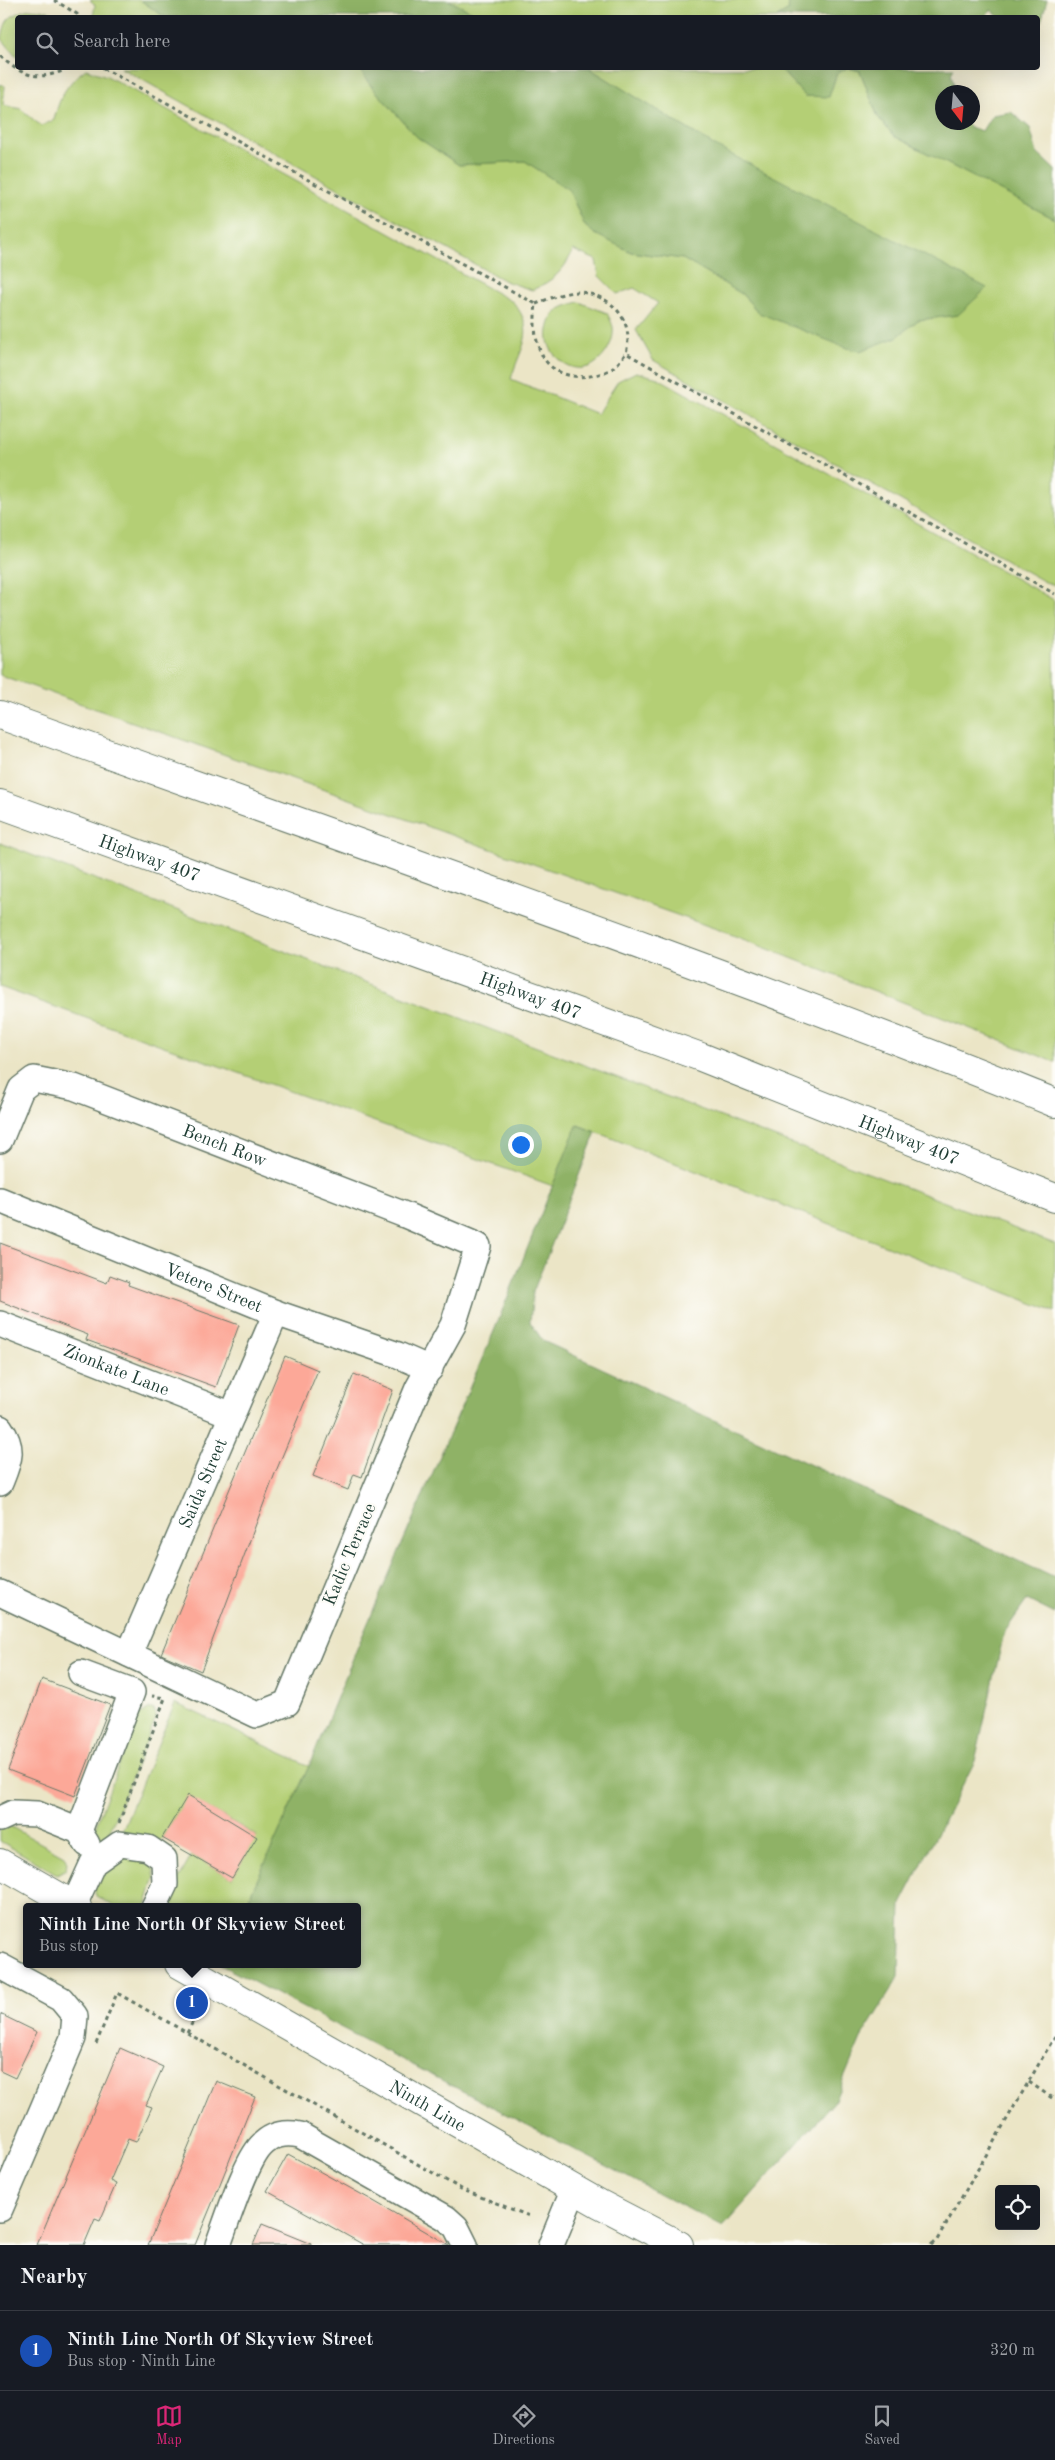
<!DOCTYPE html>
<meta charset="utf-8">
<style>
:root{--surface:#171b24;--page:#20242c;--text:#f1f3f6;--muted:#9ea1a6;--line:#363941;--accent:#db2777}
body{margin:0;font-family:"Old Standard TT",serif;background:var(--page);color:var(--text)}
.controls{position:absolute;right:15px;bottom:15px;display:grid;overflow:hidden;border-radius:5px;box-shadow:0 5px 20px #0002}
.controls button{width:45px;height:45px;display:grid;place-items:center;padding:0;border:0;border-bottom:1px solid var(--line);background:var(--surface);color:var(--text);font:25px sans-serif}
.compass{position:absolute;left:935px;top:85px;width:45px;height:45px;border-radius:50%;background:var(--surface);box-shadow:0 5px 20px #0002;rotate:164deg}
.you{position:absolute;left:520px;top:1144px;width:18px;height:18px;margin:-12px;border:4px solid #fff;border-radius:50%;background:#1a73e8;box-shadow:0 0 0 8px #1a73e833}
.badge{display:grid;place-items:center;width:32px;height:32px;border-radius:50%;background:var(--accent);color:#fff;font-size:16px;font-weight:700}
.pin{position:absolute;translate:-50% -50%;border:2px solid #fff;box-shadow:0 1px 5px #0006}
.popup{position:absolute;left:23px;top:1903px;width:338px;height:65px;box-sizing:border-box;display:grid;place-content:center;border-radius:5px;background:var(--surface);filter:drop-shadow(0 1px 4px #0005);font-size:16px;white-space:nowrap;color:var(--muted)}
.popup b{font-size:19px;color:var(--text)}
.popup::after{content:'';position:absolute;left:50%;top:100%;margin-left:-10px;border:10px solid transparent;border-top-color:var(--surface)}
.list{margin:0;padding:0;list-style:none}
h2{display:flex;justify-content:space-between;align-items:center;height:65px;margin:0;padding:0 20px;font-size:21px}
h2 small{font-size:16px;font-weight:400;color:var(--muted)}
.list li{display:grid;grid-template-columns:32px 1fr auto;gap:15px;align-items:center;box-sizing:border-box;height:80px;padding:0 20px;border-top:1px solid var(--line)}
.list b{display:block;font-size:19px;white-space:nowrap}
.list p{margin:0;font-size:16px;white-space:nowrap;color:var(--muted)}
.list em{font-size:16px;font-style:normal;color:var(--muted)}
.icon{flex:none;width:28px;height:28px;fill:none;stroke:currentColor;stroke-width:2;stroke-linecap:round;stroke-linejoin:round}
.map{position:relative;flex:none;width:1055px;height:2245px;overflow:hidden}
.search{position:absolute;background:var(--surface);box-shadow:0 5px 20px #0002;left:15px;right:15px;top:15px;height:55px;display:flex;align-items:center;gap:12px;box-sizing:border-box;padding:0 18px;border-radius:5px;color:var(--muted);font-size:19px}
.sheet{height:145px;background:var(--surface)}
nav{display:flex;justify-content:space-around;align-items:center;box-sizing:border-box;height:70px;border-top:1px solid var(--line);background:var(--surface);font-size:14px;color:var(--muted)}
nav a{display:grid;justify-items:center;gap:2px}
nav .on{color:var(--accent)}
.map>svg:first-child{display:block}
</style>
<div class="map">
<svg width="1055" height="2245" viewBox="0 0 1055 2245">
<rect width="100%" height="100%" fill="#fdfcf7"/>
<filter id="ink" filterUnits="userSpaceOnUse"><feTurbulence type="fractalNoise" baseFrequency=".02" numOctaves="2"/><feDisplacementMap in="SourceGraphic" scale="10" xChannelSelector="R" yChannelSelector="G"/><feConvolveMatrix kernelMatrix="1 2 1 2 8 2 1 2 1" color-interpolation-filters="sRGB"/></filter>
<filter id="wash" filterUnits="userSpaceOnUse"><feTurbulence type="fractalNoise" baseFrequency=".0096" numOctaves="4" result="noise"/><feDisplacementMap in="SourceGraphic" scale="20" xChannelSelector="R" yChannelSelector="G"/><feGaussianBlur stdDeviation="1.12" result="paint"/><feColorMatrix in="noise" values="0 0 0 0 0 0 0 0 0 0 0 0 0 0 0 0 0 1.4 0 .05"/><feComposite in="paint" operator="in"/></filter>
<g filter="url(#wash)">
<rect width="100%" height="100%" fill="#ebe5c6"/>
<path fill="#b4cf75" stroke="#6a8654" d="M 90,0 L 140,0 L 165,17 L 93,17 L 95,5 Z
M 449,0 L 787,0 L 789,10 L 777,18 L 483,18 Z
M 29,9 L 48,11 L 61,17 L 18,18 L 17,57 L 2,39 C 6,17 8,17 29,9 Z
M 121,68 L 361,68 L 365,78 L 373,88 L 417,137 L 459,165 L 525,161 L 569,190 L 585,226 L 631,252 L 683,259 L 742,294 L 759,313 L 897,337 L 918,320 L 958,315 L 715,146 L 589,68 L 779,68 L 805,96 L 829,96 L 837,73 L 847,68 L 860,71 L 878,117 L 894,136 L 1055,219 L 1055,585 L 1045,582 L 653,360 L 636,330 L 658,303 L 634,288 L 617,294 L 599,276 L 596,260 L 573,250 C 565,270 553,281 532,290 L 505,281 Z
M 86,69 L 107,76 L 513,302 C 538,332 520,347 511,379 L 597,414 L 618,381 L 636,372 L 658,378 L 1054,600 L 1055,1062 L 725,932 L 0,675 L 0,84 L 5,86 L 3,105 L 21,109 L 41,126 L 54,120 C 60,96 66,84 86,69 Z
M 579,302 L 607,313 C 609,317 612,323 613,327 C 615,342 603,362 588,367 C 566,374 544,351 548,330 C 552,310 561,307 579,302 Z
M 0,843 L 1055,1244 L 1055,1312 L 578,1125 L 553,1186 L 0,987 Z
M 175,1703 L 309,1766 L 245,1907 L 163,1907 L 192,1855 L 232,1878 L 257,1836 L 188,1796 L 162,1838 L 155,1845 L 125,1836 L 122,1831 Z
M 149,1709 L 153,1709 L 156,1718 L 106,1840 L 98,1854 L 96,1844 L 99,1835 L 93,1833 L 138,1715 Z
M 8,1825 L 64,1856 L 67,1863 L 66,1869 L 57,1874 L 0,1841 L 0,1830 Z
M 125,1851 L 152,1864 L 155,1877 L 146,1907 L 115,1907 L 96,1896 C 89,1875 112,1863 125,1851 Z"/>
<path fill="#8fb266" stroke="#57784d" d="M 140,0 L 448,0 L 483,17 L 165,17 Z
M 787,0 L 1047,0 L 1039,30 L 1038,18 L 999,17 L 991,10 L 983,18 L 777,17 L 789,10 Z
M 361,68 L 589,68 L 715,146 L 987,288 L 958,315 L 918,320 L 897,337 L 860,351 L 847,348 L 759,313 L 742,294 L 683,259 L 631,252 L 595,234 L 585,226 L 569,190 L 525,161 L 459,165 L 417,137 L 373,88 L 365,78 Z
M 779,68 L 847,68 L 837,73 L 829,97 L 805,96 Z
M 850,68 L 954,68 L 951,74 L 956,92 L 942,92 L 942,122 L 966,123 L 970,127 L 982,131 L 992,115 L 1011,112 L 1030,128 L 1037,153 L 1055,170 L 1055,219 L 894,136 L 878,117 L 860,71 Z
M 577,1125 L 596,1132 L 533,1292 L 530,1322 L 543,1341 L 1055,1578 L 1055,1614 L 1027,1600 L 1004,1633 L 975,1761 L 901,1904 L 899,1977 L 861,2038 L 834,2102 L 723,2227 L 219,1964 L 357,1964 L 357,1907 L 245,1907 L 309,1766 L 358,1646 L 494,1331 Z"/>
<g id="blocks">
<path fill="#fca898" d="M 0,1243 L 107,1283 L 110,1275 L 129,1282 L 128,1285 L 239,1325 L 216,1387 L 86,1340 L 88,1335 L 0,1301 Z
M 285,1356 L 318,1370 L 274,1476 L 201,1671 L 161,1654 Z
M 354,1374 L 393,1390 L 362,1477 L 354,1474 L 348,1490 L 313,1476 Z
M 42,1679 L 110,1705 L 75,1796 L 8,1770 Z
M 188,1795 L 257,1837 L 232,1878 L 162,1838 Z
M 0,2014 L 37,2032 L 15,2078 L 0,2071 Z
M 120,2048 L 163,2067 L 146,2105 L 152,2107 L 136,2142 L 128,2139 L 110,2181 L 116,2184 L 100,2221 L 95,2219 L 84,2245 L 37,2245 Z
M 216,2081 L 255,2097 L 216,2194 L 195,2245 L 148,2245 Z
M 288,2154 L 370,2199 L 449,2245 L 364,2245 L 267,2191 Z
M 262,2224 L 311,2244 L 311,2245 L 253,2245 Z"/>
</g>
</g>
<g filter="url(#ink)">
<use href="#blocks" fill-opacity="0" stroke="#667867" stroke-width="1"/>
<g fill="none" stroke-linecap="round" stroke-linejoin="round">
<g stroke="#667867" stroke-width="28">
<g id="minor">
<path id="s1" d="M 0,1140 L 21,1089 L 34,1079 L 74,1087 L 405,1215 L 478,1246 L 453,1325 L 418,1388 L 287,1703 L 257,1715 L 0,1593"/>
<path id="s2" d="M 0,1200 L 276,1313 L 398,1355 L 430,1369"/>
<path id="s3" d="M 0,1324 L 232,1415"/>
<path d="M 0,1428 C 15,1449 9,1461 0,1483"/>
<path id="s4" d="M 129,1654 L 276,1313"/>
<path d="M 0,1819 L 13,1813 L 37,1814 L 79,1831 L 87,1844"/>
<path d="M 79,1831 L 132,1692 L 81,1673"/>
<path d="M 74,1905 L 93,1863 L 120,1844 L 148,1848 L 164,1859 L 165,1884 L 154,1907"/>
<path d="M 0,1966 L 61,1999 L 75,2016 L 73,2038 L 0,2209"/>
<path d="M 218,2245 C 227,2221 245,2163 261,2146 C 272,2134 285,2132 300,2135 L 446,2218 L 456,2227 L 465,2245"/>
<path d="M 551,2245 L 574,2189"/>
</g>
</g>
<g stroke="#667867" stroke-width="30">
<g id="major">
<path d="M 0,1863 L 77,1907"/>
<path id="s5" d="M 179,1964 L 600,2204 L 679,2245"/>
</g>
</g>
<g stroke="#667867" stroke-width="30">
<g id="highway">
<path d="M 0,715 C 353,842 708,963 1055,1103"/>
<path id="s6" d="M 0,804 L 701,1057 L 1055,1198"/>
</g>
</g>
<path stroke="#667867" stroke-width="3" stroke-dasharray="4 4" stroke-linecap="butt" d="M 54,0 L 77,14 L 79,18
M 0,56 C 23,77 39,82 69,68
M 103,68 L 536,304 C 534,321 534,341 543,357 C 557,381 592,381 613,368 C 618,364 622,358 626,353 L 1055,594
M 536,304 C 550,298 571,289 586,293 C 616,299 634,323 626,353
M 119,1823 L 165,1698 L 152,1696
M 187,2033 L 199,2010
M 96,2044 L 117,1993 L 463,2190 L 529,2216
M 1029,2082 L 1055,2100
M 931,2245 L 937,2240 L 1055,2036"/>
<use href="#minor" stroke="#fff" stroke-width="25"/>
<use href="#major" stroke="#fff" stroke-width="28"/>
<use href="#highway" stroke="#fff" stroke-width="28"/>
</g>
</g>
<g text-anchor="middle" stroke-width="4.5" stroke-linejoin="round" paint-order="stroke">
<g font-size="18" fill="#1f3d34" stroke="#fdfcf7">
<text dy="6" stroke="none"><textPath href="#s6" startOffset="159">Highway 407</textPath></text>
<text dy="6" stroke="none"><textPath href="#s6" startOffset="564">Highway 407</textPath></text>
<text dy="6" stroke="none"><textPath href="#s6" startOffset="969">Highway 407</textPath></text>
<text dy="6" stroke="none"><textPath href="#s1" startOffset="274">Bench Row</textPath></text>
<text dy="6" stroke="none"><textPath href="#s2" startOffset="231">Vetere Street</textPath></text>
<text dy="6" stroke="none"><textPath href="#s3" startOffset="125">Zionkate Lane</textPath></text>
<text dy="6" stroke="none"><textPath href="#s4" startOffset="186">Saida Street</textPath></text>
<text transform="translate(349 1554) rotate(-67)" y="6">Kadic Terrace</text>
<text dy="6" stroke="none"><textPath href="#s5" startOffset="286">Ninth Line</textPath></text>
</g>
</g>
</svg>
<div class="controls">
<button><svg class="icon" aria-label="locate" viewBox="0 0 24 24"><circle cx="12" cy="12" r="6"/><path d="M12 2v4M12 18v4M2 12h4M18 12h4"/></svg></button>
</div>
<svg class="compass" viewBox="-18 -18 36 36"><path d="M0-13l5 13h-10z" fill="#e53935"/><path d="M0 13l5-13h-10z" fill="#9ea1a6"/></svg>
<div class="you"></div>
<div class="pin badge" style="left:192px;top:2003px;background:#1a4fb4">1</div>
<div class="popup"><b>Ninth Line North Of Skyview Street</b>Bus stop</div>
<div class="search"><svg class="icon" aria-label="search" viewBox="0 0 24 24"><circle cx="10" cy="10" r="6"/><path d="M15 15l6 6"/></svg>Search here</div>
</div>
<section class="sheet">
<h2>Nearby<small></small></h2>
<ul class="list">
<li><span class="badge" style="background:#1a4fb4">1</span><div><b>Ninth Line North Of Skyview Street</b><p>Bus stop · Ninth Line</p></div><em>320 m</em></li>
</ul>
</section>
<nav>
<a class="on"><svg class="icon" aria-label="map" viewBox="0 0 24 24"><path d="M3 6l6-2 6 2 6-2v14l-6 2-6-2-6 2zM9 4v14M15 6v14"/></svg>Map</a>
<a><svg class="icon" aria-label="directions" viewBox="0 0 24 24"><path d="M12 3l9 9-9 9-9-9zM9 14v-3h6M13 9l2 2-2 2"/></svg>Directions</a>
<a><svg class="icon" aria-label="saved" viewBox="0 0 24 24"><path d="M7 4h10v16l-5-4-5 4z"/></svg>Saved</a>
</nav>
